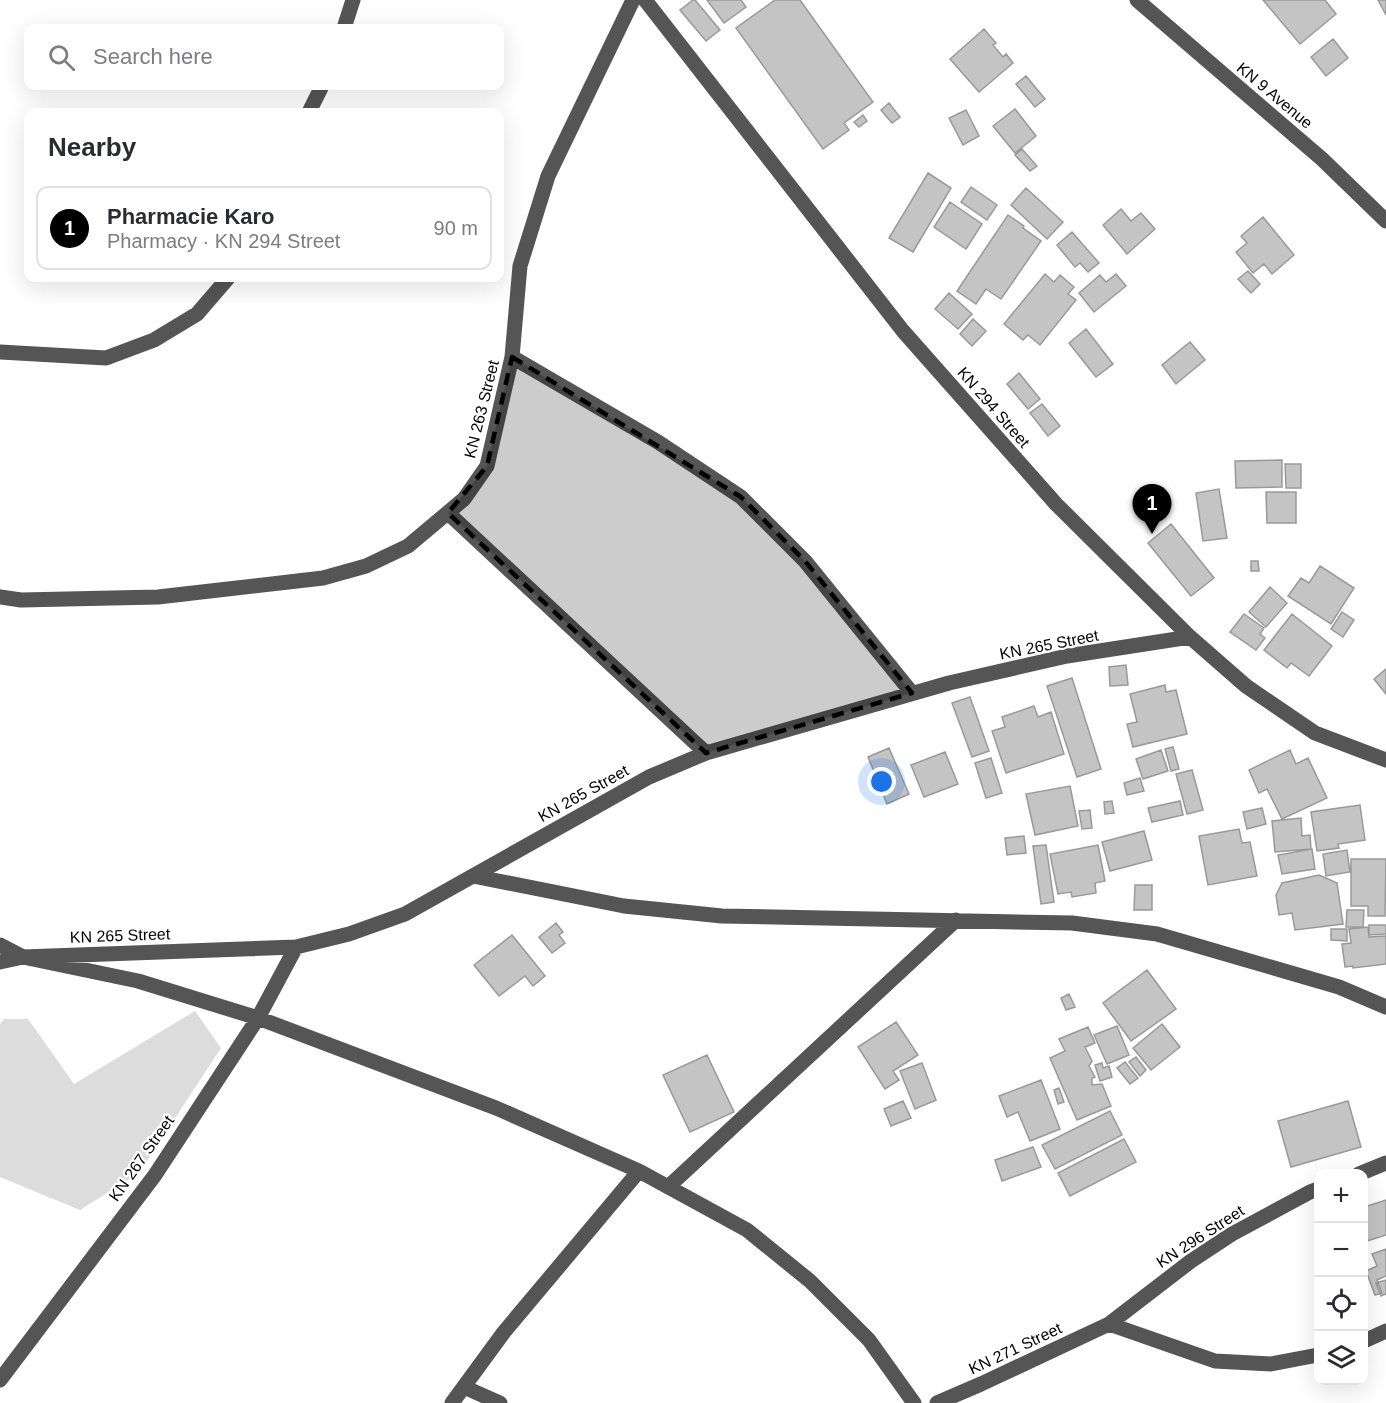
<!DOCTYPE html>
<meta charset="utf-8">
<style>
:root{--surface:#fff;--page:#f2f2f3;--text:#2b2b33;--muted:#7c7c81;--line:#e1e1e2;--accent:#000}
body{margin:0;font-family:Arial,sans-serif;background:var(--page);color:var(--text)}
.controls{position:absolute;right:18px;bottom:18px;display:grid;overflow:hidden;border-radius:12px;box-shadow:0 6px 24px #0002}
.controls button{width:54px;height:54px;display:grid;place-items:center;padding:0;border:0;border-bottom:2px solid var(--line);background:var(--surface);color:var(--text);font:30px sans-serif}
.you{position:absolute;left:882px;top:782px;width:21px;height:21px;margin:-15px;border:4px solid #fff;border-radius:50%;background:#1a73e8;box-shadow:0 0 0 9px #1a73e833}
.badge{display:grid;place-items:center;width:39px;height:39px;border-radius:50%;background:var(--accent);color:#fff;font-size:20px;font-weight:700}
.pin{position:absolute;translate:-50% -50px;filter:drop-shadow(0 2px 3px #0008)}
.pin::after{content:'';position:absolute;top:32px;width:21px;height:18px;background:inherit;clip-path:polygon(0 0,100% 0,50% 100%)}
.list{margin:0;padding:0;list-style:none}
h2{display:flex;justify-content:space-between;align-items:center;height:78px;margin:0;padding:0 24px;font-size:26px}
h2 small{font-size:20px;font-weight:400;color:var(--muted)}
.list li{display:grid;grid-template-columns:39px 1fr auto;gap:18px;align-items:center;box-sizing:border-box;height:84px;margin:0 12px 12px;padding:0 12px;border:2px solid var(--line);border-radius:12px}
.list b{display:block;font-size:22px;white-space:nowrap}
.list p{margin:0;font-size:20px;white-space:nowrap;color:var(--muted)}
.list em{font-size:20px;font-style:normal;color:var(--muted)}
.icon{flex:none;width:33px;height:33px;fill:none;stroke:currentColor;stroke-width:2;stroke-linecap:round;stroke-linejoin:round}
.map{position:relative;flex:none;width:1386px;height:1403px;overflow:hidden}
.search{position:absolute;background:var(--surface);box-shadow:0 6px 24px #0002;left:24px;top:24px;width:480px;height:66px;display:flex;align-items:center;gap:15px;box-sizing:border-box;padding:0 21px;border-radius:12px;color:var(--muted);font-size:22px}
.panel{position:absolute;background:var(--surface);box-shadow:0 6px 24px #0002;left:24px;top:108px;width:480px;height:174px;border-radius:12px}
.map>svg:first-child{display:block}
</style>
<div class="map">
<svg width="1386" height="1403" viewBox="0 0 1386 1403">
<rect width="100%" height="100%" fill="#fff"/>
<path fill="#dcdcdc" d="M 195,1011 L 221,1048 L 139,1173 L 80,1210 L 0,1177 L 0,1024 L 4,1019 L 28,1019 L 74,1084 Z"/>
<path fill="#c4c4c4" stroke="#999" stroke-width="1.5" d="M 693,0 L 695,0 L 720,30 L 706,41 L 680,10 Z
M 707,0 L 741,0 L 746,7 L 724,23 Z
M 775,0 L 800,0 L 873,102 L 844,123 L 849,130 L 823,149 L 736,28 Z
M 1263,0 L 1325,0 L 1336,14 L 1300,44 Z
M 1378,0 L 1386,0 L 1386,15 Z
M 984,29 L 996,43 L 993,45 L 1003,57 L 1006,54 L 1013,63 L 979,92 L 950,59 Z
M 1333,39 L 1348,58 L 1326,76 L 1311,57 Z
M 1026,76 L 1045,99 L 1035,107 L 1016,84 Z
M 889,103 L 900,117 L 892,123 L 881,110 Z
M 1015,109 L 1036,136 L 1015,153 L 993,126 Z
M 966,110 L 979,136 L 963,145 L 949,118 Z
M 863,115 L 867,121 L 859,127 L 854,122 Z
M 1022,149 L 1037,166 L 1030,171 L 1015,155 Z
M 928,173 L 951,188 L 913,252 L 889,238 Z
M 971,187 L 997,205 L 987,220 L 961,202 Z
M 1026,188 L 1063,222 L 1047,239 L 1011,205 Z
M 950,202 L 982,224 L 966,249 L 934,227 Z
M 1121,209 L 1131,221 L 1141,213 L 1155,229 L 1127,254 L 1103,225 Z
M 1008,215 L 1024,226 L 1023,228 L 1041,241 L 1001,299 L 986,289 L 976,304 L 957,291 Z
M 1263,217 L 1294,255 L 1272,274 L 1264,264 L 1253,273 L 1236,252 L 1247,243 L 1241,236 Z
M 1072,232 L 1099,263 L 1088,272 L 1080,263 L 1075,267 L 1057,245 Z
M 1248,271 L 1260,284 L 1251,293 L 1238,279 Z
M 1045,274 L 1054,282 L 1060,275 L 1074,287 L 1068,294 L 1076,300 L 1040,345 L 1028,335 L 1023,340 L 1004,324 Z
M 1116,274 L 1126,286 L 1094,312 L 1079,293 L 1100,275 L 1106,282 Z
M 949,293 L 972,314 L 958,329 L 935,309 Z
M 973,319 L 986,331 L 972,346 L 960,334 Z
M 1086,329 L 1113,364 L 1096,377 L 1069,343 Z
M 1190,342 L 1205,360 L 1176,384 L 1162,365 Z
M 1019,373 L 1040,399 L 1028,409 L 1007,384 Z
M 1042,404 L 1060,426 L 1048,436 L 1030,413 Z
M 1282,460 L 1282,487 L 1236,488 L 1235,461 Z
M 1285,464 L 1301,464 L 1301,488 L 1286,488 Z
M 1219,489 L 1227,538 L 1203,541 L 1196,493 Z
M 1266,492 L 1296,492 L 1296,523 L 1267,523 Z
M 1171,524 L 1214,578 L 1191,596 L 1148,543 Z
M 1251,561 L 1258,561 L 1259,571 L 1251,571 Z
M 1320,566 L 1354,588 L 1331,624 L 1288,596 L 1301,578 L 1309,583 Z
M 1270,587 L 1287,603 L 1266,627 L 1249,612 Z
M 1342,612 L 1354,620 L 1343,637 L 1331,629 Z
M 1244,614 L 1264,628 L 1260,634 L 1265,638 L 1256,650 L 1230,632 Z
M 1292,614 L 1332,646 L 1309,676 L 1291,663 L 1287,668 L 1264,650 Z
M 1126,665 L 1128,685 L 1110,686 L 1109,667 Z
M 1386,669 L 1386,694 L 1374,679 Z
M 1072,678 L 1101,769 L 1077,777 L 1047,686 Z
M 1165,685 L 1166,692 L 1176,690 L 1187,734 L 1133,747 L 1127,724 L 1137,722 L 1130,694 Z
M 970,697 L 989,751 L 972,757 L 952,703 Z
M 1034,706 L 1038,717 L 1051,712 L 1064,754 L 1006,773 L 992,731 L 1005,727 L 1002,717 Z
M 1173,747 L 1179,769 L 1171,771 L 1165,749 Z
M 889,748 L 909,794 L 887,804 L 868,757 Z
M 1161,750 L 1168,771 L 1143,779 L 1136,759 Z
M 1290,750 L 1296,764 L 1308,758 L 1327,798 L 1282,819 L 1267,789 L 1259,793 L 1249,770 Z
M 945,752 L 958,784 L 924,797 L 911,765 Z
M 991,758 L 1002,793 L 986,798 L 975,763 Z
M 1192,770 L 1203,810 L 1187,814 L 1176,774 Z
M 1140,778 L 1144,791 L 1127,795 L 1124,783 Z
M 1070,786 L 1078,826 L 1035,835 L 1026,794 Z
M 1112,801 L 1114,813 L 1105,814 L 1104,802 Z
M 1180,801 L 1183,815 L 1152,822 L 1148,808 Z
M 1360,805 L 1365,840 L 1338,844 L 1339,848 L 1317,851 L 1311,812 Z
M 1262,808 L 1266,824 L 1247,829 L 1243,812 Z
M 1090,810 L 1092,828 L 1082,829 L 1079,811 Z
M 1301,818 L 1302,836 L 1310,835 L 1311,849 L 1275,852 L 1272,821 Z
M 1239,829 L 1242,843 L 1250,842 L 1257,876 L 1208,885 L 1199,836 Z
M 1144,831 L 1152,860 L 1110,871 L 1102,842 Z
M 1024,836 L 1026,853 L 1007,855 L 1005,838 Z
M 1046,845 L 1054,902 L 1041,904 L 1033,846 Z
M 1098,845 L 1105,881 L 1095,883 L 1096,893 L 1072,897 L 1071,892 L 1058,894 L 1050,854 Z
M 1312,849 L 1315,869 L 1282,874 L 1278,855 Z
M 1347,850 L 1350,872 L 1326,876 L 1323,854 Z
M 1351,859 L 1386,859 L 1385,916 L 1368,916 L 1368,906 L 1351,906 Z
M 1319,875 L 1337,883 L 1343,924 L 1295,930 L 1292,913 L 1279,915 L 1276,895 L 1282,883 Z
M 1135,885 L 1152,885 L 1152,910 L 1134,910 Z
M 1347,910 L 1364,910 L 1363,927 L 1346,927 Z
M 556,923 L 563,932 L 559,935 L 565,943 L 552,953 L 539,937 Z
M 1369,925 L 1386,925 L 1386,934 L 1369,935 Z
M 1368,927 L 1369,937 L 1386,936 L 1386,964 L 1353,968 L 1353,966 L 1345,967 L 1342,944 L 1351,943 L 1349,929 Z
M 1331,929 L 1347,929 L 1347,941 L 1331,940 Z
M 512,935 L 545,976 L 533,986 L 525,976 L 499,996 L 474,965 Z
M 1147,970 L 1176,1009 L 1131,1041 L 1103,1003 Z
M 1069,994 L 1075,1007 L 1066,1010 L 1061,998 Z
M 896,1022 L 918,1055 L 893,1071 L 899,1080 L 885,1089 L 858,1047 Z
M 1162,1024 L 1180,1047 L 1151,1070 L 1133,1048 Z
M 1117,1026 L 1129,1055 L 1107,1064 L 1094,1035 Z
M 1088,1027 L 1095,1043 L 1085,1047 L 1092,1061 L 1089,1066 L 1095,1077 L 1092,1078 L 1092,1085 L 1102,1084 L 1111,1106 L 1077,1120 L 1050,1058 L 1065,1051 L 1059,1039 Z
M 707,1055 L 734,1112 L 690,1132 L 663,1075 Z
M 1136,1057 L 1146,1070 L 1140,1076 L 1129,1062 Z
M 1125,1062 L 1138,1078 L 1130,1084 L 1117,1068 Z
M 922,1063 L 936,1100 L 915,1109 L 900,1071 Z
M 1102,1063 L 1103,1068 L 1109,1066 L 1112,1077 L 1100,1081 L 1095,1065 Z
M 1041,1080 L 1060,1129 L 1030,1141 L 1018,1112 L 1007,1117 L 999,1096 Z
M 1059,1088 L 1064,1102 L 1058,1104 L 1054,1090 Z
M 903,1101 L 911,1118 L 891,1126 L 884,1109 Z
M 1348,1101 L 1361,1147 L 1291,1167 L 1278,1121 Z
M 1110,1111 L 1122,1135 L 1055,1169 L 1042,1145 Z
M 1124,1139 L 1136,1162 L 1070,1196 L 1058,1173 Z
M 1033,1147 L 1041,1167 L 1002,1181 L 995,1160 Z
M 1386,1200 L 1386,1235 L 1364,1242 L 1364,1207 Z
M 1386,1249 L 1386,1276 L 1377,1280 L 1382,1293 L 1375,1295 L 1366,1271 L 1377,1266 L 1372,1254 Z
M 1386,1280 L 1386,1294 L 1381,1296 L 1376,1283 Z"/>
<g fill="none" stroke-linecap="round" stroke-linejoin="round">
<path stroke="#555" stroke-width="15" d="M 645,0 L 903,331 L 1056,504 L 1190,637 L 1246,686 L 1315,733 L 1386,760
M 1137,0 L 1322,159 L 1386,221
M 344,28 L 353,0
M 309,112 L 322,86
M 0,352 L 106,358 L 154,340 L 197,314 L 228,278
M 512,357 L 658,442 L 741,497 L 805,561 L 912,693
M 448,513 L 706,753
M 0,597 L 21,600 L 158,597 L 323,578 L 366,566 L 408,546 L 464,499 L 487,466 L 512,357 L 520,266 L 548,176 L 633,0
M 473,876 L 624,906 L 722,916 L 1072,923 L 1157,934 L 1339,987 L 1386,1007
M 0,945 L 23,957 L 138,981 L 258,1018 L 496,1108 L 639,1171 L 747,1230 L 810,1281 L 869,1340 L 914,1403
M 0,962 L 23,957 L 296,947 L 349,934 L 405,914 L 649,777 L 706,753 L 949,683 L 1067,656 L 1190,637
M 1359,1174 L 1386,1163
M 668,1187 L 956,920
M 1109,1324 L 1215,1361 L 1271,1364 L 1318,1355
M 1364,1341 L 1386,1331
M 0,1380 L 155,1175 L 258,1018 L 296,947
M 464,1387 L 500,1403
M 452,1403 L 504,1332 L 639,1171
M 937,1403 L 981,1384 L 1109,1324 L 1191,1261 L 1232,1234 L 1310,1192 L 1318,1189"/>
</g>
<path fill="#000" fill-opacity="0.2" stroke="#000" stroke-width="4.5" stroke-dasharray="12 8" stroke-linejoin="round" d="M 512,357 L 741,497 L 805,561 L 912,693 L 706,753 L 448,513 L 487,466 Z"/>
<g text-anchor="middle" stroke-width="4.5" stroke-linejoin="round" paint-order="stroke">
<g font-size="16" fill="#000" stroke="#fff">
<text transform="translate(1275 95) rotate(40)" y="6">KN 9 Avenue</text>
<text transform="translate(994 407) rotate(49)" y="6">KN 294 Street</text>
<text transform="translate(481 409) rotate(-76)" y="6">KN 263 Street</text>
<text transform="translate(1049 644) rotate(-11)" y="6">KN 265 Street</text>
<text transform="translate(583 793) rotate(-29)" y="6">KN 265 Street</text>
<text transform="translate(120 935) rotate(-2)" y="6">KN 265 Street</text>
<text transform="translate(141 1158) rotate(-55)" y="6">KN 267 Street</text>
<text transform="translate(1200 1236) rotate(-33)" y="6">KN 296 Street</text>
<text transform="translate(1015 1348) rotate(-25)" y="6">KN 271 Street</text>
</g>
</g>
</svg>
<div class="controls">
<button>+</button>
<button>−</button>
<button><svg class="icon" aria-label="locate" viewBox="0 0 24 24"><circle cx="12" cy="12" r="6"/><path d="M12 2v4M12 18v4M2 12h4M18 12h4"/></svg></button>
<button><svg class="icon" aria-label="layers" viewBox="0 0 24 24"><path d="M12 4l9 5-9 5-9-5zM3 14l9 5 9-5"/></svg></button>
</div>
<div class="you"></div>
<div class="pin badge" style="left:1152px;top:534px">1</div>
<div class="search"><svg class="icon" aria-label="search" viewBox="0 0 24 24"><circle cx="10" cy="10" r="6"/><path d="M15 15l6 6"/></svg>Search here</div>
<section class="panel">
<h2>Nearby<small></small></h2>
<ul class="list">
<li><span class="badge">1</span><div><b>Pharmacie Karo</b><p>Pharmacy · KN 294 Street</p></div><em>90 m</em></li>
</ul>
</section>
</div>
